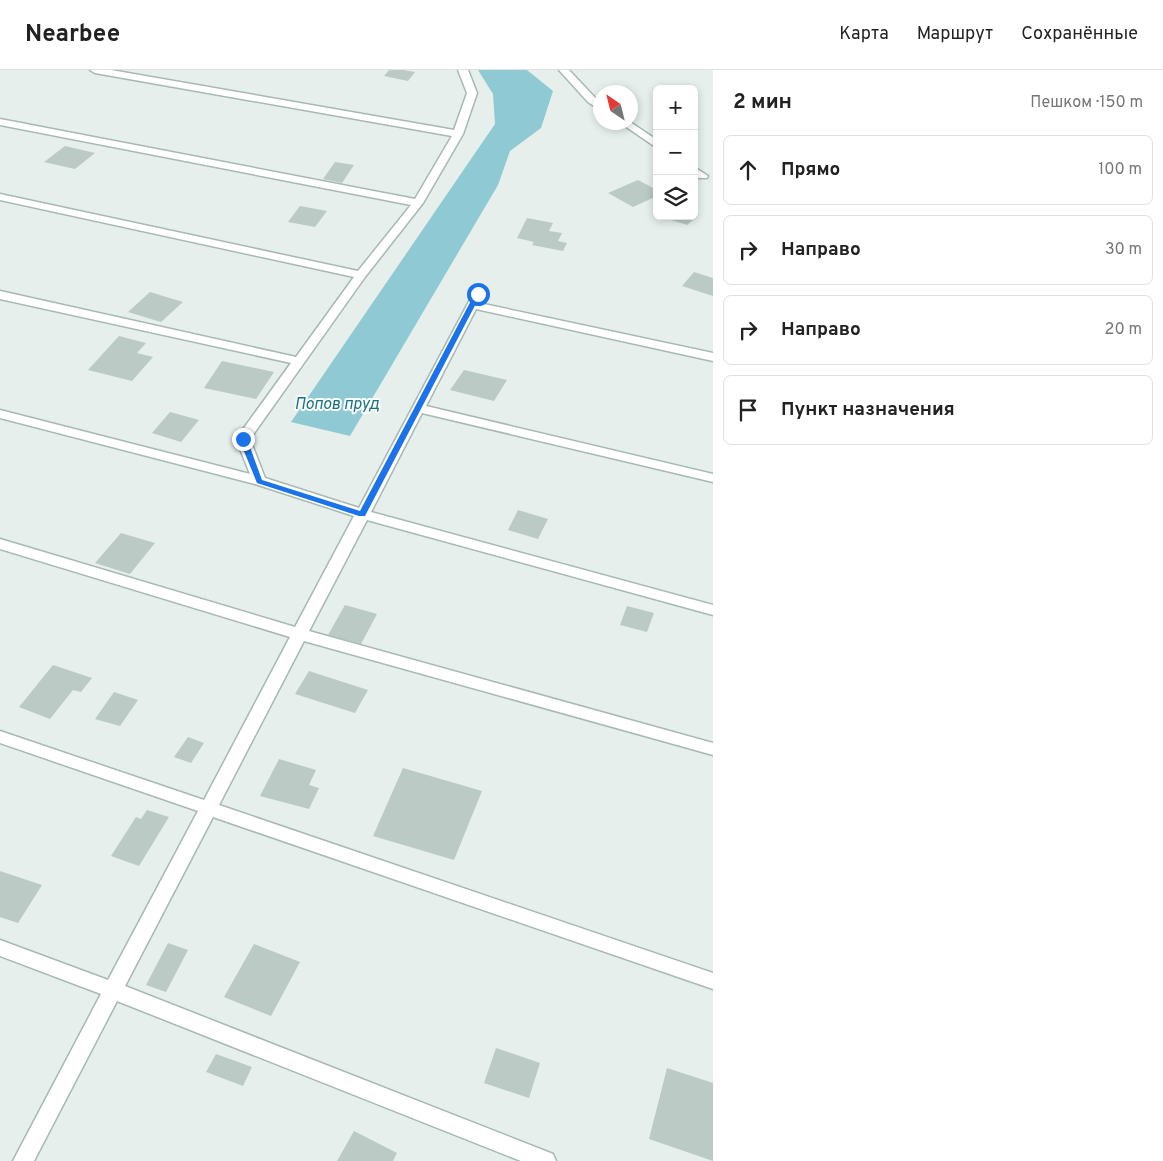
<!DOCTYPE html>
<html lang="ru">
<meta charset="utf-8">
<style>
:root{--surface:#fff;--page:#f2f2f2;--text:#222;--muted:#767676;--line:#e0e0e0}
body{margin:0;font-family:Overpass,sans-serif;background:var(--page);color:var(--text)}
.controls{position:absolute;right:15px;top:15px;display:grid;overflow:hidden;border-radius:8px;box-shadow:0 2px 8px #0003}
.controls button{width:45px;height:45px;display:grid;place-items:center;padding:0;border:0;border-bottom:1px solid var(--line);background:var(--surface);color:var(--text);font:25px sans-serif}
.compass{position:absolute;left:593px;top:15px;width:45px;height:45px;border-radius:50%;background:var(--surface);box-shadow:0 2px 8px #0003;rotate:325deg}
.stop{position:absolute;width:15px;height:15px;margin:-11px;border:4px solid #1a73e8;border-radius:50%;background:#fff}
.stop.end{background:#1a73e8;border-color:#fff;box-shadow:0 1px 5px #0008}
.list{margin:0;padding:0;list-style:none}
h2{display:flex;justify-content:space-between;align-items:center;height:65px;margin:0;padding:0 20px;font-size:21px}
h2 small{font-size:16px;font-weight:400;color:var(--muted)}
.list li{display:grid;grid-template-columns:32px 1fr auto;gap:15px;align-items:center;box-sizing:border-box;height:70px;margin:0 10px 10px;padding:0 10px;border:1px solid var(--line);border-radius:8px}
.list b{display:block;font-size:19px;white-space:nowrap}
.list em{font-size:16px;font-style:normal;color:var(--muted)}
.icon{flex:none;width:28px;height:28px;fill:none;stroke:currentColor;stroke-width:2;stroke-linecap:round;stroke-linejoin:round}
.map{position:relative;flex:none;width:713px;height:1091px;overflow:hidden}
header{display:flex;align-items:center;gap:30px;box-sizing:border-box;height:70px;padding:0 25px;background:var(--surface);border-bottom:1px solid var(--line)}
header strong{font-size:24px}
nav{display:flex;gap:28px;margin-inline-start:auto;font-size:18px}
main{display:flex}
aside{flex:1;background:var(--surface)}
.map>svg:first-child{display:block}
</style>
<header>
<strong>Nearbee</strong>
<nav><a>Карта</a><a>Маршрут</a><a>Сохранённые</a></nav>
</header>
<main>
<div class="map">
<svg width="713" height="1091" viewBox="0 0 713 1091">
<rect width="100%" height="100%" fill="#e6efeb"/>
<path fill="#8ec9d4" d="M 478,0 L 527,0 L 553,21 L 541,58 L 510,81 L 498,115 L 350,366 L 291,352 L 495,54 L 493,24 Z"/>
<path fill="#bbcac4" d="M 389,0 L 403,0 L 415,2 L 408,11 L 384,6 Z
M 65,76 L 95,83 L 75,99 L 44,92 Z
M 335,92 L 354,95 L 342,113 L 323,109 Z
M 638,110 L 657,120 L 657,126 L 633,137 L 608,123 Z
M 300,136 L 327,141 L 315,157 L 288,152 Z
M 675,146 L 694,146 L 697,147 L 687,155 L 671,150 Z
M 527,148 L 553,153 L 549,161 L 562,163 L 558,171 L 567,173 L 563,181 L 532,175 L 534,172 L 517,168 Z
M 694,202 L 713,208 L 713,226 L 682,216 Z
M 150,222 L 183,232 L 161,252 L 128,242 Z
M 119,266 L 146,273 L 137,283 L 153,287 L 132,311 L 88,300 Z
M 222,291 L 274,302 L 256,329 L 204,318 Z
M 464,300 L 507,310 L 494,331 L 450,320 Z
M 170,342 L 199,350 L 181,372 L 152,363 Z
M 518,440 L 548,449 L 538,469 L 508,460 Z
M 121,463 L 155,473 L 130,504 L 95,493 Z
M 345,535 L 377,544 L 361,574 L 328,565 Z
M 627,536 L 654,543 L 647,562 L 620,555 Z
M 53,595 L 92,608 L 81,622 L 73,620 L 50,649 L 19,637 Z
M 309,601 L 368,620 L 355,643 L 295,624 Z
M 114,622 L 138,630 L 120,656 L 95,649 Z
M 188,667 L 204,673 L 191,693 L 174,687 Z
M 279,689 L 316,700 L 309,715 L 319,718 L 309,739 L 260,726 Z
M 403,698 L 482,721 L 454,790 L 373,766 Z
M 147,740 L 169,747 L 139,796 L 111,786 L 136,747 L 141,749 Z
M 0,801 L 42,815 L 18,853 L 0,847 Z
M 168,873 L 188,880 L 166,922 L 146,915 Z
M 254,874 L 300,892 L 271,946 L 224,927 Z
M 496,978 L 540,993 L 529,1028 L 484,1013 Z
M 216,984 L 252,997 L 243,1016 L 206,1002 Z
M 667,998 L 713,1013 L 713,1091 L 649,1069 Z
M 354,1061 L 397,1083 L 393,1091 L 337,1091 Z"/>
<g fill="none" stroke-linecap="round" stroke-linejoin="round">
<g stroke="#a8b8b2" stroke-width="3">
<path id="minor" d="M 90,0 L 111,0 L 454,60 L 467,23 L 458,0 L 468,0 L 477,23 L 463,64 L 423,133 L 365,207 L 250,369 L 265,408 L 359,438 L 474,222 L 482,222 L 484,224 L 479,233 L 713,283 L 713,291 L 476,239 L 426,336 L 713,404 L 713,412 L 422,343 L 371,442 L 713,535 L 713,545 L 367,450 L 309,561 L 713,673 L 713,685 L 304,571 L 219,735 L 713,903 L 713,919 L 213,747 L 125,916 L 553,1084 L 556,1091 L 521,1091 L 117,931 L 34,1091 L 13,1091 L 101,924 L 0,886 L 0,870 L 108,910 L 198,741 L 0,673 L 0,661 L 204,730 L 290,567 L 0,479 L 0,469 L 295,557 L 354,446 L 255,414 L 0,348 L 0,340 L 250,404 L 236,369 L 291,293 L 0,229 L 0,221 L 296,287 L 354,207 L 0,130 L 0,124 L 358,201 L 411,135 L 0,55 L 0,49 L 415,129 L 452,66 L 95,3 Z
M 559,0 L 569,0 L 600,33 L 600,40 L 588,32 Z
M 619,52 L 630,52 L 657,70 L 657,78 Z
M 694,97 L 708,106 L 707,108 L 699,108 L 694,105 Z"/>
</g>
<use href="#minor" fill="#fff" fill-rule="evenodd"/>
</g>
<path fill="#1a73e8" d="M 475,223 L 481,224 L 365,446 L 359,446 L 257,413 L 239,369 L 240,367 L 247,369 L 262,410 L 360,441 Z"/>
<g text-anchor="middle" stroke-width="4" stroke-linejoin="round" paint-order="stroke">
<g font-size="16" font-style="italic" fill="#1c6f80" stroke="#f7fbf9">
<text x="337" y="339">Попов пруд</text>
</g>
</g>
</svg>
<div class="controls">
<button>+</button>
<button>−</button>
<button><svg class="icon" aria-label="layers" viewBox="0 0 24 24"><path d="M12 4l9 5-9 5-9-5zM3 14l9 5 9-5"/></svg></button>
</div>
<svg class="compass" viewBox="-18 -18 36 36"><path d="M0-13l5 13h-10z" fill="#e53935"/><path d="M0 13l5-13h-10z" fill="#767676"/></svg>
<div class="stop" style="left:478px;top:224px"></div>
<div class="stop end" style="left:243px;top:369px"></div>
</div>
<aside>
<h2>2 мин<small>Пешком · 150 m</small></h2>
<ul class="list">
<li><svg class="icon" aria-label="ahead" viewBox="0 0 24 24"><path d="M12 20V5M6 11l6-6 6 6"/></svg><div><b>Прямо</b></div><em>100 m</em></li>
<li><svg class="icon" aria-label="right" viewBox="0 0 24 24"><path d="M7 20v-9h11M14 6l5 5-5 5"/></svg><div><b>Направо</b></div><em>30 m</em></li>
<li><svg class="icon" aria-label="right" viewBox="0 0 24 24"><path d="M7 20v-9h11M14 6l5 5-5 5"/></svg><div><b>Направо</b></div><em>20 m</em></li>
<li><svg class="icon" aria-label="arrive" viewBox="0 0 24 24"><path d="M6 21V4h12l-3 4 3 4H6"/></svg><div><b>Пункт назначения</b></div></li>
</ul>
</aside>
</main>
